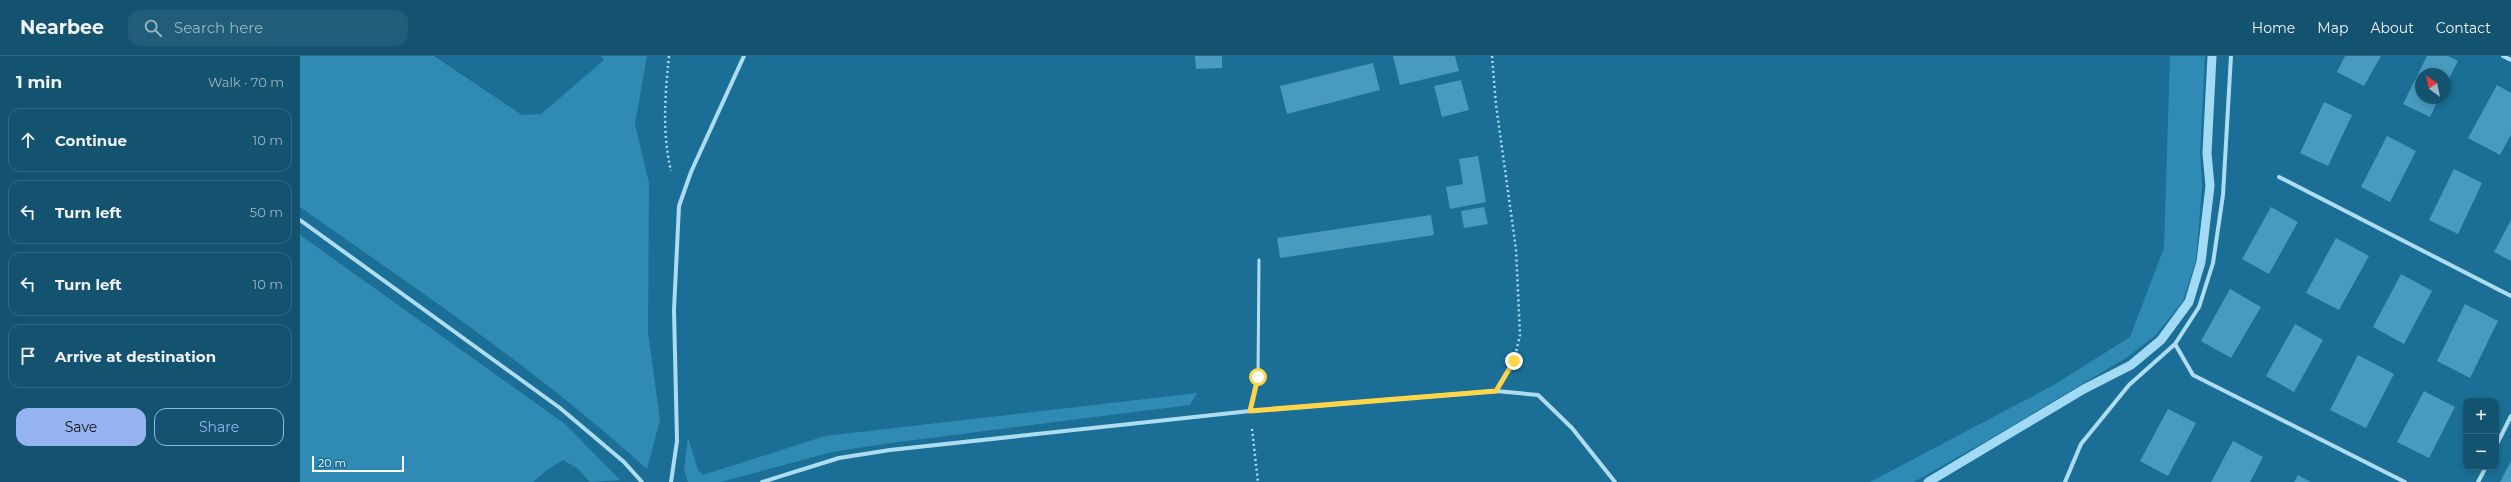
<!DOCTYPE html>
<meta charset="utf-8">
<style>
:root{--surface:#145370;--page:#215d78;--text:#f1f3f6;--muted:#9db6c3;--line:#336983;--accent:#95b2f1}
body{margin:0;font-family:Montserrat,sans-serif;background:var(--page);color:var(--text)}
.controls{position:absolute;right:12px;bottom:12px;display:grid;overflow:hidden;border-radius:8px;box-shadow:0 2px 6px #0003}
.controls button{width:36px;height:36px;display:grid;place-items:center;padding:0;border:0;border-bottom:1px solid var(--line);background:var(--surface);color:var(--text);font:20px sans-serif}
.compass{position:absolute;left:2115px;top:12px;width:36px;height:36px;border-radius:50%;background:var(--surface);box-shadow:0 2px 6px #0003;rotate:327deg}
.scale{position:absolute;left:12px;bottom:10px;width:92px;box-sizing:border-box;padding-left:4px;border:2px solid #fff;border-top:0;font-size:11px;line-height:14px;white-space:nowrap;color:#fff;-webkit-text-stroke:3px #1b6f96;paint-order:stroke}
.stop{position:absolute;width:12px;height:12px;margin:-9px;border:3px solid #ffd54a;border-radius:50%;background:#fff}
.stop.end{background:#ffd54a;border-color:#fff;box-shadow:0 1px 4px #0008}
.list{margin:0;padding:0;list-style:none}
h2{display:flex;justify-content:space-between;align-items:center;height:52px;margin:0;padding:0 16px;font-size:17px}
h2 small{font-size:13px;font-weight:400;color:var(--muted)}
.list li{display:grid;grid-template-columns:26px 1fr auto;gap:12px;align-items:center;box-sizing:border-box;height:64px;margin:0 8px 8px;padding:0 8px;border:1px solid var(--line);border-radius:12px}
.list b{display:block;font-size:15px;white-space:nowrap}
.list em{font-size:13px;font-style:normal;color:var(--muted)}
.actions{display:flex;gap:8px;padding:12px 16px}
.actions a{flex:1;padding:9px 0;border:1px solid var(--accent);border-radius:12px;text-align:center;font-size:14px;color:var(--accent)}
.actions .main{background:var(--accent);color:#111}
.icon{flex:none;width:22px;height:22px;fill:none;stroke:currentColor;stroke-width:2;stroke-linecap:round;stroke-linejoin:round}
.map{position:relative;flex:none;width:2211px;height:426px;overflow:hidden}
header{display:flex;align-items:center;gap:24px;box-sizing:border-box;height:56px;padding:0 20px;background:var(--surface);border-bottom:1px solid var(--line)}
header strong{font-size:19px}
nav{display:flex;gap:22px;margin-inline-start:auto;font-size:14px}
.search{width:280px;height:36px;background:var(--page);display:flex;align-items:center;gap:10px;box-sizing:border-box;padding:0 14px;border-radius:12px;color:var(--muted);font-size:15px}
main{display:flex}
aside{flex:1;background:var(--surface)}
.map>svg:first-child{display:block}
</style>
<header>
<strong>Nearbee</strong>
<div class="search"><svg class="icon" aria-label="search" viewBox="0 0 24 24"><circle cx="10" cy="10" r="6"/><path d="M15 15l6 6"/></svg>Search here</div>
<nav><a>Home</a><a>Map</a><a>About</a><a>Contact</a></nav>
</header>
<main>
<aside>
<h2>1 min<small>Walk · 70 m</small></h2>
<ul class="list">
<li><svg class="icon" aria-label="ahead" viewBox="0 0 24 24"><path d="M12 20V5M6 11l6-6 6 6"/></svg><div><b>Continue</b></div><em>10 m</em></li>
<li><svg class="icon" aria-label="left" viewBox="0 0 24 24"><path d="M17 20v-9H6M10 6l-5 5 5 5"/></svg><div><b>Turn left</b></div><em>50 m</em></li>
<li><svg class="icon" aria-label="left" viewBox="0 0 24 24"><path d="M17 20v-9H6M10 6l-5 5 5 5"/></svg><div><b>Turn left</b></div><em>10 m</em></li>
<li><svg class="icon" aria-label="arrive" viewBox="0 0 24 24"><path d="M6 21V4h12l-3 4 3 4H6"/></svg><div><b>Arrive at destination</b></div></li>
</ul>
<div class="actions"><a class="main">Save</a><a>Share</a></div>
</aside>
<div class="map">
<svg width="2211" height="426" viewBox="0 0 2211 426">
<rect width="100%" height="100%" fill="#1b6f96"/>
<path fill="#2f8ab4" d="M 0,0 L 134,0 L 222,59 L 241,58 L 304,4 L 301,0 L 347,0 L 335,68 L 349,127 L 348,276 L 360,364 L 347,413 C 239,315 119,235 0,151 Z
M 1870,0 L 1905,0 L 1900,96 L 1902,131 L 1896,204 L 1883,245 L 1856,279 L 1826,302 L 1688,384 L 1614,426 L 1570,426 L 1752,330 L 1830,281 L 1864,192 Z
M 0,179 L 265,368 L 320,424 L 290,426 L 277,412 L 263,404 L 247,414 L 233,426 L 0,426 Z
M 897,337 L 890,349 L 591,387 L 532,396 L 421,426 L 388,426 L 384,415 L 388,381 L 398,414 L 403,419 L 525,380 Z"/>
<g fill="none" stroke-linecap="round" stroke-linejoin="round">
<path stroke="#a1daf2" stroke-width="9" d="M 1628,426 L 1784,333 L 1831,309 L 1861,284 L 1889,246 L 1901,206 L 1910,130 L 1907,97 L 1912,0"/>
</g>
<path fill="#489abe" d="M 895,0 L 922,0 L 922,12 L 896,13 Z
M 1093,0 L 1155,0 L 1159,15 L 1100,29 Z
M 2045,0 L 2081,0 L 2064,30 L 2037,16 Z
M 2127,0 L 2148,0 L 2158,5 L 2145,30 L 2145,18 L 2121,18 L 2121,42 L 2139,42 L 2130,61 L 2103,48 Z
M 1073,7 L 1080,34 L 987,58 L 980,30 Z
M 1161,24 L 1169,54 L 1142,61 L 1134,30 Z
M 2197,29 L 2211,37 L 2211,79 L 2200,99 L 2168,82 Z
M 2024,46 L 2052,59 L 2028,110 L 2000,97 Z
M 2087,80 L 2116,95 L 2090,146 L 2061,131 Z
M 1178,100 L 1186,146 L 1150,153 L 1146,131 L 1163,128 L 1159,103 Z
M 2154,113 L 2182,127 L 2158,178 L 2129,164 Z
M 1184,151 L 1188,168 L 1164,172 L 1161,155 Z
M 1971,151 L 1998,166 L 1969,218 L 1942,203 Z
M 1131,159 L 1134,179 L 980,202 L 977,182 Z
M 2211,164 L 2211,205 L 2194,196 Z
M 2036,182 L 2069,200 L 2039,254 L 2006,237 Z
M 2101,218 L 2132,235 L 2104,288 L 2073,271 Z
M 1930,233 L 1961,251 L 1931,302 L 1901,285 Z
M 2165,248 L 2198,265 L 2170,322 L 2137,305 Z
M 1995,268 L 2023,284 L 1994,336 L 1966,320 Z
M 2058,299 L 2094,318 L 2066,372 L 2030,354 Z
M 2124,335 L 2155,351 L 2129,402 L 2097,386 Z
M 1868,353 L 1896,367 L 1868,420 L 1840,405 Z
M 1933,385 L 1963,401 L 1950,426 L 1911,426 Z
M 2211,405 L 2211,426 L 2200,426 Z
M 1998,419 L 2011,426 L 1994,426 Z"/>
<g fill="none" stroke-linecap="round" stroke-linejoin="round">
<path stroke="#aedcf0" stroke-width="2.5" stroke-dasharray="2 3" stroke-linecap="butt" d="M 369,0 C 365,39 362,77 371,115
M 1192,0 L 1196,49 L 1216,193 L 1220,279 L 1214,305 L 1207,318
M 952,373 L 958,426"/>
<path stroke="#aedcf0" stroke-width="3" d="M 950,355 L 958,321 L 959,204"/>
<path stroke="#aedcf0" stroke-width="4" d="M 2203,0 L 2211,4
M 1979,121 L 2211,240
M 0,164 L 260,352 L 324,406 L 342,426
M 1875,288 L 1893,319 L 2105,426
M 2196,390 L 2211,360
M 371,426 L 377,385 L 374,254 L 379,150 L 391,116 L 444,0
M 462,426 L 539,402 L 590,394 L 950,355 L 1196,335 L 1238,339 L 1272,372 L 1315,426
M 1765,426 L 1781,388 L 1829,329 L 1875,288 L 1899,251 L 1913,207 L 1923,139 L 1931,0
M 2178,426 L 2186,411"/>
</g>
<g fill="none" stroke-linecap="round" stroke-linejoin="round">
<path stroke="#ffd54a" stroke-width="5" d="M 958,321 L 950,355 L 1196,335 L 1214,305"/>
</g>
</svg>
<div class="controls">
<button>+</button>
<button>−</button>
</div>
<svg class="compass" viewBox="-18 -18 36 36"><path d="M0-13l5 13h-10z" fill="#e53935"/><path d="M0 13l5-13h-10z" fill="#9db6c3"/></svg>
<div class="scale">20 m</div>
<div class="stop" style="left:958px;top:321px"></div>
<div class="stop end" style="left:1214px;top:305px"></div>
</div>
</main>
